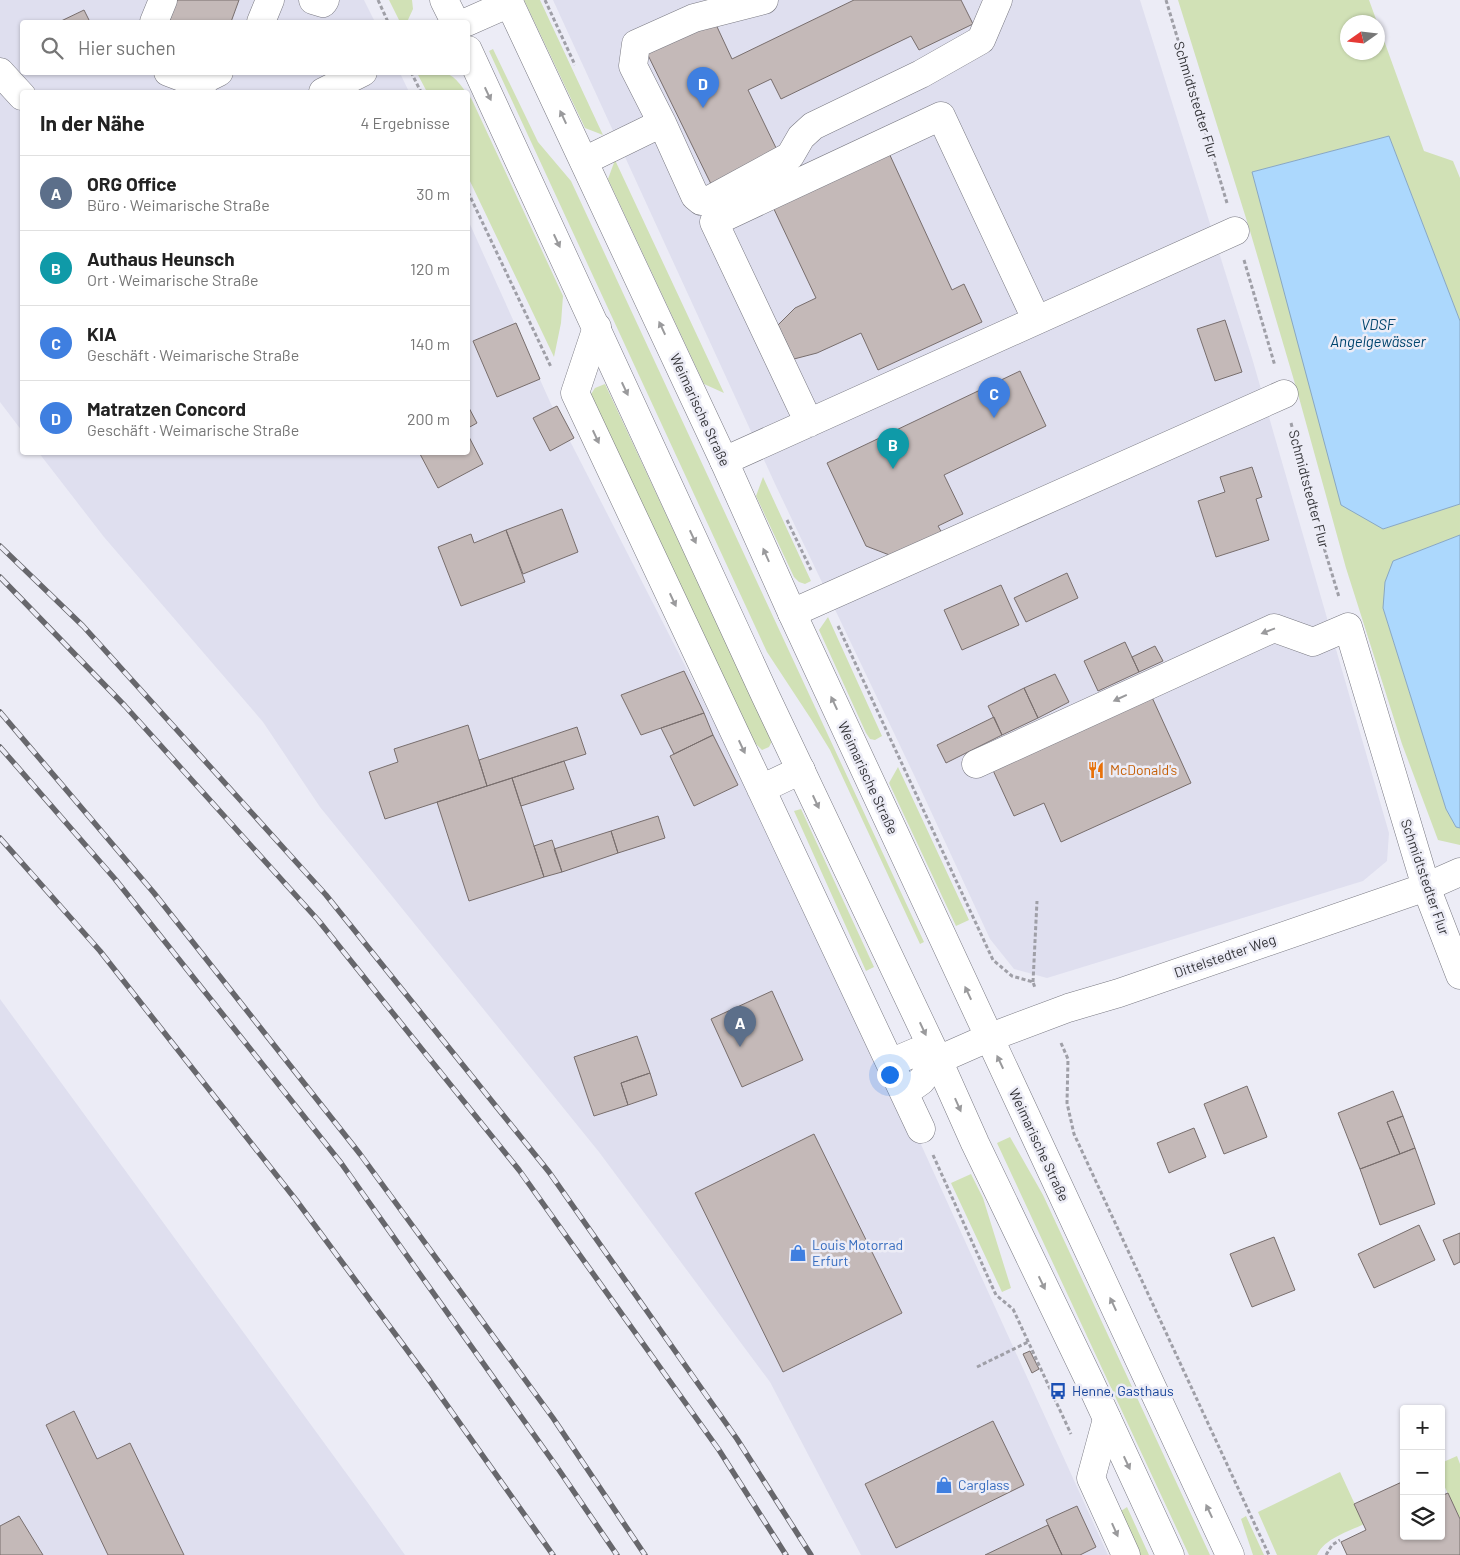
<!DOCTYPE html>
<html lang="de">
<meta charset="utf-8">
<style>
:root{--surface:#fff;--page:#f6f6f6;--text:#222;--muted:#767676;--line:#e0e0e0;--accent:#548b25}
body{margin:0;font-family:Barlow,sans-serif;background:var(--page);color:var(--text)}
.controls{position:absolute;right:15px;bottom:15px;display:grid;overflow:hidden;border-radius:5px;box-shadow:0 1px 4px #0004}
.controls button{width:45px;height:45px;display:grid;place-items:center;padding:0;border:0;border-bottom:1px solid var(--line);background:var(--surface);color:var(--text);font:25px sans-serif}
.compass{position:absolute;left:1340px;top:15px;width:45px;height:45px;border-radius:50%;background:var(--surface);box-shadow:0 1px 4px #0004;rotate:256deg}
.you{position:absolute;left:889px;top:1074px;width:18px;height:18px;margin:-12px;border:4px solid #fff;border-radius:50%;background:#1a73e8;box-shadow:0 0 0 8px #1a73e833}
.badge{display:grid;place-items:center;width:32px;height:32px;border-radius:50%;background:var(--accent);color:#fff;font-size:16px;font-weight:700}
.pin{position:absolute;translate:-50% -41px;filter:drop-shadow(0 1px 2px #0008)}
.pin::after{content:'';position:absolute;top:26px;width:18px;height:15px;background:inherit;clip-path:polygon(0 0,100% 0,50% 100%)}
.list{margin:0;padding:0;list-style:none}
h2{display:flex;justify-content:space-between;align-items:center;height:65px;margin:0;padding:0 20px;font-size:21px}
h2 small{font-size:16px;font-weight:400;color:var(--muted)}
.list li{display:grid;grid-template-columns:32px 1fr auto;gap:15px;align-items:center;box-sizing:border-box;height:75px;padding:0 20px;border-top:1px solid var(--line)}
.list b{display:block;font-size:19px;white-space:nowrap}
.list p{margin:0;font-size:16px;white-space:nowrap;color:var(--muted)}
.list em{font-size:16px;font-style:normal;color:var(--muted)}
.icon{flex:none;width:28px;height:28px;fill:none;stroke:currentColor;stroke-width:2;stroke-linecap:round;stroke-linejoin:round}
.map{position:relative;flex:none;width:1460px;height:1555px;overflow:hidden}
.search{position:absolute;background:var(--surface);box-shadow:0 1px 4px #0004;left:20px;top:20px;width:450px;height:55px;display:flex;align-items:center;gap:12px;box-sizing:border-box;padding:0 18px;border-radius:5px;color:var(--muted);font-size:19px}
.panel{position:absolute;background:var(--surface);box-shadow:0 1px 4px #0004;left:20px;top:90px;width:450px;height:365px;border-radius:5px}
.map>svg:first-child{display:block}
</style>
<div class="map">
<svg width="1460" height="1555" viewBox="0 0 1460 1555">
<rect width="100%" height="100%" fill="#ececf6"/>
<path fill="#dfdfef" d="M 0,0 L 364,0 L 375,22 L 22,22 L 22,72 L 400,73 L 409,92 L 22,92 L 22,431 L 0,402 Z
M 553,0 L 1140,0 L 1252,358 L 1389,833 L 1387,861 L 1363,881 L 1047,978 L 1014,969 L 990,939 L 915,777 L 776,486 Z
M 468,220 L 551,404 L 847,982 L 1108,1555 L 861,1555 L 770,1382 L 599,1152 L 320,807 L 263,722 L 104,537 L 39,453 L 468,452 Z
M 0,999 L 368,1503 L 405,1555 L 0,1555 Z"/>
<path fill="#d1e1b6" d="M 389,0 L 412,0 L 413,9 L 407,22 L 400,22 Z
M 524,0 L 540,0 L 603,135 L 585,128 Z
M 1178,0 L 1369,0 L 1377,22 L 1348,22 L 1348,52 L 1378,52 L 1378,24 L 1424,151 L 1453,161 L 1460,178 L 1460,321 L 1389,136 L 1252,172 L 1270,235 L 1383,529 L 1460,504 L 1460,535 L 1393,561 L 1383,608 L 1446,809 L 1456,827 L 1460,828 L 1460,845 L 1438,840 L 1402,744 L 1346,568 L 1298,394 L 1250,231 Z
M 493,49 L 538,142 L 571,181 L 924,942 L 920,944 L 830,750 L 811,719 L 767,652 L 489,51 Z
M 417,73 C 445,72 449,68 466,92 L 427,92 Z
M 468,94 L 472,100 L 563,296 L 561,323 L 554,357 L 468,177 Z
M 615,160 L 724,393 L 704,384 L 608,179 Z
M 605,384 L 772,741 L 769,747 L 762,750 L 751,739 L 589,397 L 595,388 Z
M 763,477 L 811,581 L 805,584 L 799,582 L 794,577 L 756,496 Z
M 828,617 L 882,736 L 875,740 L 870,739 L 866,733 L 819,630 Z
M 898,767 L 969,920 L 956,926 L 889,783 Z
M 801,809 L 874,967 L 866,971 L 794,811 Z
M 1010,1137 L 1043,1195 L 1210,1555 L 1189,1555 L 997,1143 Z
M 971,1174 L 983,1198 L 1011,1288 L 1002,1292 L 951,1183 Z
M 1457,1456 L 1460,1464 L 1460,1519 L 1441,1479 L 1441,1463 Z
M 1340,1472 L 1364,1524 C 1348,1532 1325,1538 1317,1555 L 1277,1555 L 1258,1512 Z
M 1127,1507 L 1149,1555 L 1140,1555 L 1121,1511 Z
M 1246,1516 L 1264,1555 L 1253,1555 L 1241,1519 Z"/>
<path fill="#acd8fd" stroke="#88a7c2" d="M 1389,136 L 1460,321 L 1460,504 L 1383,529 L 1341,505 L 1252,172 Z
M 1460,535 L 1460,828 L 1456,827 L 1446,809 L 1383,608 L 1385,582 L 1393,561 Z"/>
<path fill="#c4b9b8" stroke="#786e6d" d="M 177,0 L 239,0 L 231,22 L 169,22 Z
M 854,0 L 961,0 L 973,24 L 919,50 L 911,36 L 781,99 L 771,79 L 748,90 L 778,152 L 711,184 L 645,49 L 712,16 L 732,59 Z
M 84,10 L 90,22 L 59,22 Z
M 888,151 L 952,290 L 964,284 L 982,322 L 878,370 L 861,333 L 817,353 L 794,359 L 778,325 L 795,308 L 816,298 L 772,205 Z
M 1225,320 L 1242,372 L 1215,381 L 1197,329 Z
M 516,323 L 540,379 L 497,397 L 473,341 Z
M 1020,371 L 1046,426 L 944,475 L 963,514 L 938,526 L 942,533 L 892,556 L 866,546 L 827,463 Z
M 468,406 L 477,423 L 468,428 Z
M 557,406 L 574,438 L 550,451 L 533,418 Z
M 468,435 L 483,464 L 438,488 L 420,454 L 423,452 L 468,452 Z
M 1252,467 L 1262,497 L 1256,499 L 1269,540 L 1216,557 L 1198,501 L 1225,492 L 1220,477 Z
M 562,509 L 578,552 L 523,574 L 506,530 Z
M 506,530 L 525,582 L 461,606 L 438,547 L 471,534 L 474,543 Z
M 1067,573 L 1078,598 L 1026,622 L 1014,598 Z
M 1001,585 L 1019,625 L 962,650 L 944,610 Z
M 1125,642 L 1139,672 L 1098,691 L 1084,661 Z
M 1155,646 L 1163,661 L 1139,672 L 1132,657 Z
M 684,671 L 704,713 L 641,735 L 621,695 Z
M 1055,674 L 1069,702 L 1038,718 L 1024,688 Z
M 1024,688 L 1038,718 L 1002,735 L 988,706 Z
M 1150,693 L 1191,783 L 1061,842 L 1044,803 L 1014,816 L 991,766 Z
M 704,713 L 713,735 L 674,754 L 661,728 Z
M 994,717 L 1002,735 L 946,763 L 937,745 Z
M 468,725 L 487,786 L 385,819 L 369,772 L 398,762 L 394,749 Z
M 577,727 L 586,754 L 487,786 L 479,760 Z
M 713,735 L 738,785 L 694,806 L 670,756 Z
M 564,761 L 574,789 L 521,806 L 512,778 Z
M 512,778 L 544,877 L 469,901 L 437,802 Z
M 658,816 L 665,838 L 618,853 L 611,831 Z
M 611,831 L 618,853 L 562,872 L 554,849 Z
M 552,840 L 562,872 L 544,877 L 534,846 Z
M 772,991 L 803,1060 L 742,1087 L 711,1019 Z
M 637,1036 L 650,1073 L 621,1083 L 628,1105 L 594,1116 L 574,1057 Z
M 650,1073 L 657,1095 L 628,1105 L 621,1083 Z
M 1247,1086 L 1267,1137 L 1224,1154 L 1204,1104 Z
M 1393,1091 L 1403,1116 L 1387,1122 L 1400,1154 L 1360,1169 L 1338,1113 Z
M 1403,1116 L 1415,1148 L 1400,1154 L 1387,1122 Z
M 1194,1128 L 1206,1157 L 1169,1173 L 1157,1143 Z
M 814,1134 L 902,1313 L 783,1372 L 695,1193 Z
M 1415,1148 L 1435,1204 L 1380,1225 L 1360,1169 Z
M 1419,1225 L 1435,1260 L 1374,1288 L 1358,1254 Z
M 1460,1233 L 1460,1262 L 1454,1265 L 1443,1240 Z
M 1274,1237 L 1295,1290 L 1252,1307 L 1230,1254 Z
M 1030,1351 L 1039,1369 L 1032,1373 L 1023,1354 Z
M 74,1411 L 97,1459 L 130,1443 L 184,1555 L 108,1555 L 46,1425 Z
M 993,1421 L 1024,1485 L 896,1548 L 865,1484 Z
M 1404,1481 L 1404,1536 L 1441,1536 L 1441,1496 L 1448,1493 L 1460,1519 L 1460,1555 L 1347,1555 L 1341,1542 L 1366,1530 L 1354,1504 Z
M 1077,1506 L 1096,1547 L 1080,1555 L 1062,1555 L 1046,1520 Z
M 19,1516 L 43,1555 L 0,1555 L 0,1526 Z
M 1048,1525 L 1062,1555 L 985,1555 Z"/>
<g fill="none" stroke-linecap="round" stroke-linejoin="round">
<g stroke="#797982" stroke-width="29">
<path id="minor" d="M 313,0 L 323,3 L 325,0
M 764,0 L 694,18 L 636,44 L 633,66 L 662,123 L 695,196 L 701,201 L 711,199 L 790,156 L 801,137 L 813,126 L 921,74 L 981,40 L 998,0
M 154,22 L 163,0
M 261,22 L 270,0
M 0,72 L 22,96
M 168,72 L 197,83
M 202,92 L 197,83 L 219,72
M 323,92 L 363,72
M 584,161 L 662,123
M 597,327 L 575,393 L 921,1129
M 809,423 L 714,222 L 941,116 L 1036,319
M 724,461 L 1235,231
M 792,613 L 1284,394
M 976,764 L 1274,628 L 1313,642 L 1348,627 L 1426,887 L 1460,975
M 761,789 L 801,770
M 988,1038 L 1068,1008 L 1119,993 L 1426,887 L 1460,872
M 890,1063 L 916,1052 L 938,1060 L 921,1081 L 904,1093
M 1107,1419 L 1091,1478 L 1126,1555"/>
</g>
<g stroke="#797982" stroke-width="29">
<path id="major" d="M 444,0 L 455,22
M 508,0 L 724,461 L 792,613 L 1230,1555
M 467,22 L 510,3
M 468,50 L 765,695 L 938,1060 L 975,1143 L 1091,1384 L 1170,1555
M 938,1060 L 988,1038"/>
</g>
<path stroke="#9f9fa7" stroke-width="3" stroke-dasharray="4 2.5" stroke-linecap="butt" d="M 378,0 L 388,22
M 545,0 L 575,65
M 1166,0 L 1227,203
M 411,72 L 421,92
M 468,192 L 551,367
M 1244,260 L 1275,366
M 1291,423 L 1325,551 L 1339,597
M 787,520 L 811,570
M 838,626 L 993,960 L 1012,976 L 1033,982 L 1035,988
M 1033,982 L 1037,901
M 1061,1043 L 1068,1059 L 1067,1103 L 1074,1134 L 1269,1555
M 933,1155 L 996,1295 L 1013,1309 L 1071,1434
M 977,1367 L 1028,1342
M 1326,1555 L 1332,1545 L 1340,1540"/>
<use href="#minor" stroke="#fff" stroke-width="28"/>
<use href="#major" stroke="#fff" stroke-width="28"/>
<g stroke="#67676c" stroke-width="5.5">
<path id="rail" d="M 0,546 L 83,626 L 326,895 L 549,1172 L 737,1439 L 811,1555
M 0,577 L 125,706 L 318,920 L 519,1170 L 719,1450 L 786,1555
M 0,712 L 154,893 L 360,1154 L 553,1418 L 645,1555
M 0,747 L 115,879 L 341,1163 L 559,1470 L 617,1555
M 0,838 L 100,951 L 296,1200 L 427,1377 L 553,1555"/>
</g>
<use href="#rail" stroke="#ececf6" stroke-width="4" stroke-dasharray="11" stroke-linecap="butt"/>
</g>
<defs><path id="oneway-solid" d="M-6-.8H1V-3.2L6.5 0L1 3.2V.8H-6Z" transform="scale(1.25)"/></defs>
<g fill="#9a9a9c">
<use href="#oneway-solid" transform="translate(488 94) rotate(65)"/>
<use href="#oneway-solid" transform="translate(563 117) rotate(-115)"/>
<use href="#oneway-solid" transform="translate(557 241) rotate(65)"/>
<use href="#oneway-solid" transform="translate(662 328) rotate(-115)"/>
<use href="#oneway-solid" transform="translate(625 389) rotate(65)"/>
<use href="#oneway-solid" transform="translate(596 437) rotate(65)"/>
<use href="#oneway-solid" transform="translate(693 537) rotate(65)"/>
<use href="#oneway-solid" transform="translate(766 555) rotate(-114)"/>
<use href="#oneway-solid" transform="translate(673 600) rotate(65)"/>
<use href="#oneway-solid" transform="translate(1268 631) rotate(159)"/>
<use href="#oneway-solid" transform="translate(1120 698) rotate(155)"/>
<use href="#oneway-solid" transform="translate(834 703) rotate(-115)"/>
<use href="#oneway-solid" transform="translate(742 747) rotate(65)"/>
<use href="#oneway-solid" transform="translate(816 802) rotate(65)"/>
<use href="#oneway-solid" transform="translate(968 993) rotate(-115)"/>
<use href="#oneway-solid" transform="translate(923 1029) rotate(65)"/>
<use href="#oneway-solid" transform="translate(1000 1062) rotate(-115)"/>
<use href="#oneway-solid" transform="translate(958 1105) rotate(66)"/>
<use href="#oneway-solid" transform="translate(1042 1283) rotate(64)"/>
<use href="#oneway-solid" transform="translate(1113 1304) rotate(-115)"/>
<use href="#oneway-solid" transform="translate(1127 1463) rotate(65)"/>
<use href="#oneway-solid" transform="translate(1209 1511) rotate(-115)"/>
<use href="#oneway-solid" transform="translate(1115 1530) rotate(66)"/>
</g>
<defs>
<g id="restaurant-bare" transform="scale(1.35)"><path d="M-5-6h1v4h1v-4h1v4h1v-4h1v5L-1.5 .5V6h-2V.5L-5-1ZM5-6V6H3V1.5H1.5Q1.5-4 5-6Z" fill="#e8710a" stroke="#ececf6" stroke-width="2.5" paint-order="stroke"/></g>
<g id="shop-bare" transform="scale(1.35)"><path d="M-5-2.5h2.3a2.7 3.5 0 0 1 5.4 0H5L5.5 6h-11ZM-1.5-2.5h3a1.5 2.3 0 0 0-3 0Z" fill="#3f7fe0" stroke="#ececf6" stroke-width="2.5" paint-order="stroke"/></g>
<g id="bus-bare" transform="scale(1.35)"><path d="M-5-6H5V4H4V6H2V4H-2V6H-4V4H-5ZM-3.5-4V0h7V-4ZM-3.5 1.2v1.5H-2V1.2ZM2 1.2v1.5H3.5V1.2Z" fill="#1a4fb4" stroke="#ececf6" stroke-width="2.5" paint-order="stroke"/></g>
</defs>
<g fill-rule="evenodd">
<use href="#restaurant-bare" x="1096" y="770"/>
<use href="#shop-bare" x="798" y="1253"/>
<use href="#bus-bare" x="1058" y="1391"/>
<use href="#shop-bare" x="944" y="1485"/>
</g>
<g text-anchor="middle" stroke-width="5" stroke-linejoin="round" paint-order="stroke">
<g font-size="14" fill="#343438" stroke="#ececf6">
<text transform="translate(1196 100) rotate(73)" y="5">Schmidtstedter Flur</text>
<text transform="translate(700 410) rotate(65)" y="5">Weimarische Straße</text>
<text transform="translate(1309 489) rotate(75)" y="5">Schmidtstedter Flur</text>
<text transform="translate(868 778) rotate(65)" y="5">Weimarische Straße</text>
<text transform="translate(1425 877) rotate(71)" y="5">Schmidtstedter Flur</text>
<text transform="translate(1225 956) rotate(-19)" y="5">Dittelstedter Weg</text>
<text transform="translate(1039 1145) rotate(65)" y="5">Weimarische Straße</text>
</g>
<g font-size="14" fill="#c56008" stroke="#ececf6" text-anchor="start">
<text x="1110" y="775">McDonald's</text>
</g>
<g font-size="14" fill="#366cbe" stroke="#ececf6" text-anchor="start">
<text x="812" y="1250">Louis Motorrad<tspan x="812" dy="16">Erfurt</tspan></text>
<text x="958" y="1490">Carglass</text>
</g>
<g font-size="14" fill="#164399" stroke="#ececf6" text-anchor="start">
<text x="1072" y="1396">Henne, Gasthaus</text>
</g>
<g font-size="15" font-style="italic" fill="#00456e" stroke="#ececf6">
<text x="1378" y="330">VDSF<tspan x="1378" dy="17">Angelgewässer</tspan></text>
</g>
</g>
</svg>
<div class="controls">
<button>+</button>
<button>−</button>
<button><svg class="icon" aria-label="layers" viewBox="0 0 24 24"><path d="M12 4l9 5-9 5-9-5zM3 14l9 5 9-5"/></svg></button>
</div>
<svg class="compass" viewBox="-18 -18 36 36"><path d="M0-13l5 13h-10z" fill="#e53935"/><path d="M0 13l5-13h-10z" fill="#767676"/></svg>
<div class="you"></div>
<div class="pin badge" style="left:740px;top:1047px;background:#5c6f8a">A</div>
<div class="pin badge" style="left:893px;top:469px;background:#0f9aa8">B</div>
<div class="pin badge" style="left:994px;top:418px;background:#3f7fe0">C</div>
<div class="pin badge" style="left:703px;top:108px;background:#3f7fe0">D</div>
<div class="search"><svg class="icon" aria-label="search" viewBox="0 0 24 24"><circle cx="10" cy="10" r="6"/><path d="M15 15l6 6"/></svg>Hier suchen</div>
<section class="panel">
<h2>In der Nähe<small>4 Ergebnisse</small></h2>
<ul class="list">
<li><span class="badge" style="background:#5c6f8a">A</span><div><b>ORG Office</b><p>Büro · Weimarische Straße</p></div><em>30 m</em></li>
<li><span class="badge" style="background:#0f9aa8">B</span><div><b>Authaus Heunsch</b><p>Ort · Weimarische Straße</p></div><em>120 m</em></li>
<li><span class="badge" style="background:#3f7fe0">C</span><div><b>KIA</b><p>Geschäft · Weimarische Straße</p></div><em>140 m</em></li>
<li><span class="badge" style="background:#3f7fe0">D</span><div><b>Matratzen Concord</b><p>Geschäft · Weimarische Straße</p></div><em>200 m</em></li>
</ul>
</section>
</div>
